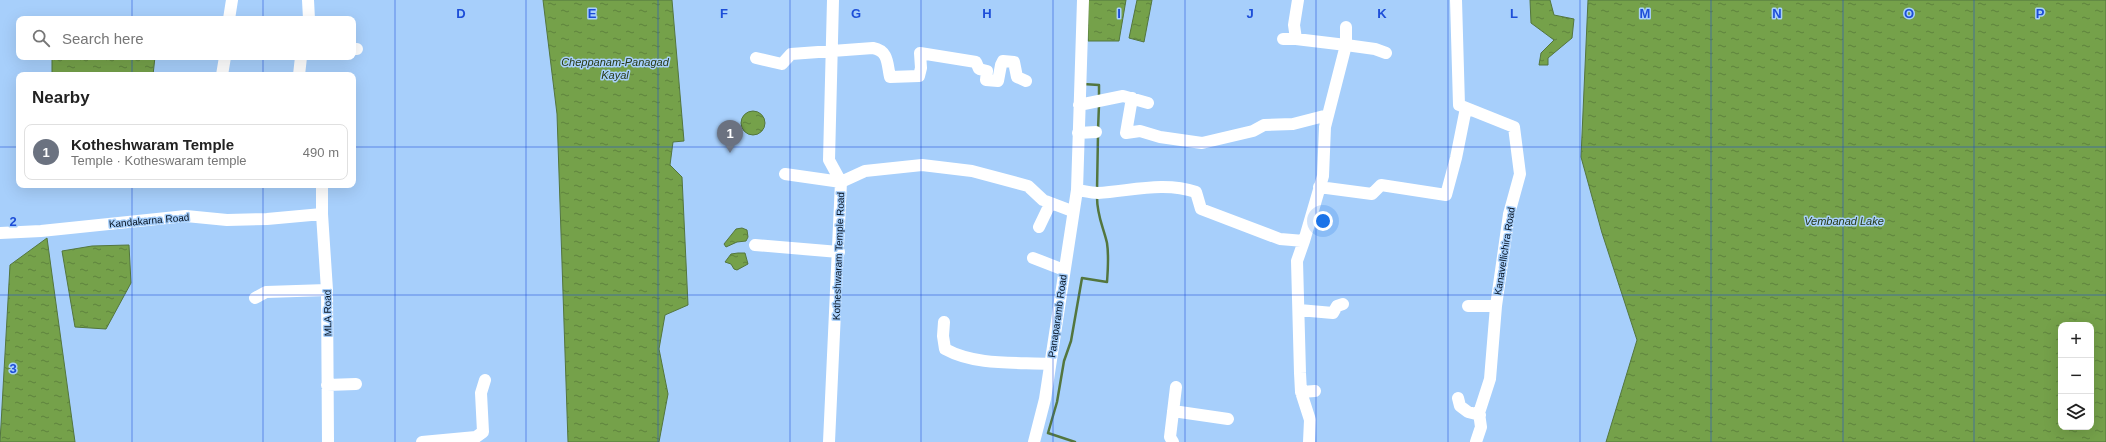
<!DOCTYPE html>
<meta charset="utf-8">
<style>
:root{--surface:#fff;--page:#f2f2f2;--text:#222;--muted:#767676;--line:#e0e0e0;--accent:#db2777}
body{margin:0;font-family:Arial,sans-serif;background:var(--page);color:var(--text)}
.controls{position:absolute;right:12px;bottom:12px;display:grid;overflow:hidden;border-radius:8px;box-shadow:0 4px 16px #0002}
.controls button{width:36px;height:36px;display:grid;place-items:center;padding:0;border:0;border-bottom:1px solid var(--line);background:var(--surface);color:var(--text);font:20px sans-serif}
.you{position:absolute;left:1323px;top:221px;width:14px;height:14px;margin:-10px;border:3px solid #fff;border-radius:50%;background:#1a73e8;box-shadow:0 0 0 6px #1a73e833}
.badge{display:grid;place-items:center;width:26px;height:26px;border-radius:50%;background:var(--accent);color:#fff;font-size:13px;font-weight:700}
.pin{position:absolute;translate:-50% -33px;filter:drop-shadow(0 1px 2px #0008)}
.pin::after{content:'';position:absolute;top:21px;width:14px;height:12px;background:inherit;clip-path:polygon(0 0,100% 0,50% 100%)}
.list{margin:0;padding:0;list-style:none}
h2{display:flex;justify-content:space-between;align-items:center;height:52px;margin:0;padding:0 16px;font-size:17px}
h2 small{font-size:13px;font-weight:400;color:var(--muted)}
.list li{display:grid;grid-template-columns:26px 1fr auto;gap:12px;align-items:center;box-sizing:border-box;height:56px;margin:0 8px 8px;padding:0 8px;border:1px solid var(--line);border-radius:8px}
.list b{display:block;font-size:15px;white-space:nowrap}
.list p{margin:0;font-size:13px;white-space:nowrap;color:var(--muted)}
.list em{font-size:13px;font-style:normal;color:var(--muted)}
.icon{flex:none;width:22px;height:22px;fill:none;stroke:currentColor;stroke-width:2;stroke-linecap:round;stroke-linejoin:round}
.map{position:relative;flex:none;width:2106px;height:442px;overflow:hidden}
.search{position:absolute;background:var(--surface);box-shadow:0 4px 16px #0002;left:16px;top:16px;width:340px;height:44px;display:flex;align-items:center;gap:10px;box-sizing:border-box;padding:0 14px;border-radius:8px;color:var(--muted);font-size:15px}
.panel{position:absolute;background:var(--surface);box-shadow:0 4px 16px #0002;left:16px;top:72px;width:340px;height:116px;border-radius:8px}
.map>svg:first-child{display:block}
</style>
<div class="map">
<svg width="2106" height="442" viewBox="0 0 2106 442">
<defs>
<pattern id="water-ripples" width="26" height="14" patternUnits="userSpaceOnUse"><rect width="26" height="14" fill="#75a14a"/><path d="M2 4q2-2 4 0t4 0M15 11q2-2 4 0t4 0" fill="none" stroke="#5e823d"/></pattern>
</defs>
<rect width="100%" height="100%" fill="#a7cffb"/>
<path fill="url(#water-ripples)" stroke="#53763e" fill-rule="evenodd" d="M 543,0 L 672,0 L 684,141 L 673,142 L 670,165 L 682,177 L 688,305 L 665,315 L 659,349 L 668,394 L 659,442 L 568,442 L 557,114 Z
M 1088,0 L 1126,0 L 1119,41 L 1088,41 Z
M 1137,0 L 1152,0 L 1144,42 L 1129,38 Z
M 1530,0 L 1550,0 L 1554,15 L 1574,19 L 1572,38 L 1548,58 L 1548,65 L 1539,65 L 1541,53 L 1554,40 L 1531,23 Z
M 1588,0 L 2106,0 L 2106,442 L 1606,442 L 1637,340 L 1602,233 L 1581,157 ZM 2061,325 L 2091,325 L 2091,427 L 2061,427 Z
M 52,57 L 155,57 L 153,75 L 52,75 Z
M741 123a12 12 0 1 1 24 0a12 12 0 1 1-24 0Z
M 742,228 L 747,230 L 748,237 L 746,241 L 737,242 L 726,247 L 724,244 L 736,229 Z
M 47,238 L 75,442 L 0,442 L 10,265 Z
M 129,245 L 131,283 L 106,329 L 75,327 L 62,251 L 92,246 Z
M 738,253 L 745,253 L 748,264 L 737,270 L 734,269 L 731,264 L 725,262 L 731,254 Z"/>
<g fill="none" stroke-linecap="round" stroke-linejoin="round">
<path stroke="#53763e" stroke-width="2.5" d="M 1083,84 L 1099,85 L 1099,98
M 1098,130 L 1099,105
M 1097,190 L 1098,135
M 1075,442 L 1048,433 L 1057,402 L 1064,361 L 1071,341 L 1082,278 L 1107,282 C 1108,269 1109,256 1107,243 C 1103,226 1097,216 1097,197"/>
<path stroke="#fff" stroke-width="12" d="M 308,0 L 309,19
M 1456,0 L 1459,105 L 1514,127 L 1520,174 L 1509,214 L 1496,306 L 1490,379 L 1479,413 L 1481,427 L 1476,442
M 229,19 L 232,0
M 1346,27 L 1346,45 L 1375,49 L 1386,53
M 1283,39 L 1296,39
M 353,49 L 357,49
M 756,58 L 782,64 L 791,54 L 873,48 C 889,51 887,64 890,77 L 919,76 L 921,68 L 920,53 L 976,62 L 979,69 L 987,71 L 986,80 L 998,81 L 1001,65 L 1003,61 L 1014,62 L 1017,77 L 1026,81
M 222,75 L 225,57
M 299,75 L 301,57
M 1132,98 L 1126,133 L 1140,131 L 1160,137 L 1202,143 L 1253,131 L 1264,125 L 1293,124 L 1328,115
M 1079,105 L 1123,96 L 1148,103
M 1078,133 L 1096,132
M 785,174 L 841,182 L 865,171 L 922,165 L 972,171 L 1028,186 L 1043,200 L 1072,211
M 322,185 L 322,214 L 327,290 L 328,442
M 1319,187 L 1372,194 L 1381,185 L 1446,195 L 1456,158 L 1466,108
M 1077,190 C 1084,191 1091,193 1098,193 C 1131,191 1164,181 1196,192 L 1201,209 L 1280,239 L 1304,241 L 1323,176 L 1325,127 L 1346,45 L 1296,39 L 1294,25 L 1298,0
M 1039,227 L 1050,204
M 0,233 L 41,231 L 186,216 L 227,220 L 267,219 L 322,214
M 1304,241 L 1297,261 L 1300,373 L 1301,392 L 1310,420 L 1309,442
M 755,245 L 839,252
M 1033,258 L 1064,270
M 255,298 L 266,292 L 327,290
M 1468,306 L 1496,306
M 1299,310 L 1333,313 L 1337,306 L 1343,304
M 944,322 L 943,336 L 945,349 C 976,366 1016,362 1050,364
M 327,385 L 356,384
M 1301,392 L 1315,391
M 1458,398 L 1460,406 L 1468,412 L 1480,415
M 1173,411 L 1228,419
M 422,442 L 476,437 L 483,432 L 481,393 L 485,380
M 829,442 L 841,182 L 829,160 L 833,0
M 1034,442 L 1045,399 L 1077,190 L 1083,0
M 1173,442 L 1170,437 L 1176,387"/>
</g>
<path fill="none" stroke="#1d4ed8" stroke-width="1" stroke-opacity="0.55" d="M 132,0 L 132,19M 263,0 L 263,19M 395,0 L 395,442M 526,0 L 526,442M 658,0 L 658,442M 790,0 L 790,442M 921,0 L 921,442M 1053,0 L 1053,442M 1185,0 L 1185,442M 1316,0 L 1316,442M 1448,0 L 1448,442M 1580,0 L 1580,442M 1711,0 L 1711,442M 1843,0 L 1843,442M 1974,0 L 1974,442M 132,57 L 132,75M 263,57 L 263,75M 0,147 L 19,147M 353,147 L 2106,147M 132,185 L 132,442M 263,185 L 263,442M 0,295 L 2106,295"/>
<g text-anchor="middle" stroke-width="3" stroke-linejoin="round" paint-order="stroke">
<g font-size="10" fill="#041121" stroke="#a7cffb">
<text transform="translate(149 220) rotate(-5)" y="4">Kandakarna Road</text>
<text transform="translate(1504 251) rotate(-81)" y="4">Kanavellichira Road</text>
<text transform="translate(838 256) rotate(-88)" y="4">Kotheshwaram Temple Road</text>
<text transform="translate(327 313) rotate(-91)" y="4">MLA Road</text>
<text transform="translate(1057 316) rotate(-82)" y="4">Panaparamb Road</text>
</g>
<g font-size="11" font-style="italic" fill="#273915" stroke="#a7cffb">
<text x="615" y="66">Cheppanam-Panagad<tspan x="615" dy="13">Kayal</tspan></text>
<text x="1844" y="225">Vembanad Lake</text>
</g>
</g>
<g font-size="13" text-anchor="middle" font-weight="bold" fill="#1d4ed8" stroke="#a7cffb" stroke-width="3" stroke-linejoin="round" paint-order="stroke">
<text x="461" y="18">D</text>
<text x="592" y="18">E</text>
<text x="724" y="18">F</text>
<text x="856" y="18">G</text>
<text x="987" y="18">H</text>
<text x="1119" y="18">I</text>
<text x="1250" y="18">J</text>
<text x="1382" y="18">K</text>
<text x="1514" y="18">L</text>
<text x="1645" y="18">M</text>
<text x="1777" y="18">N</text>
<text x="1909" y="18">O</text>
<text x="2040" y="18">P</text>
<text x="13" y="226">2</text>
<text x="13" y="373">3</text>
</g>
</svg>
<div class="controls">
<button>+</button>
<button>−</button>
<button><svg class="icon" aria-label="layers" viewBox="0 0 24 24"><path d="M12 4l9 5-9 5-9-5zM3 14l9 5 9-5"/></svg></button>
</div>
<div class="you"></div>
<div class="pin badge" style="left:730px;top:153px;background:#6b7280">1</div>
<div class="search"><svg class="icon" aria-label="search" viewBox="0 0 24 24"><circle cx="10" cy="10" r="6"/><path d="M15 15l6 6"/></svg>Search here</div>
<section class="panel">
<h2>Nearby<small></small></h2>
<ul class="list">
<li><span class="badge" style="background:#6b7280">1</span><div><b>Kotheshwaram Temple</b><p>Temple · Kotheswaram temple</p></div><em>490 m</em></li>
</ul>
</section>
</div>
